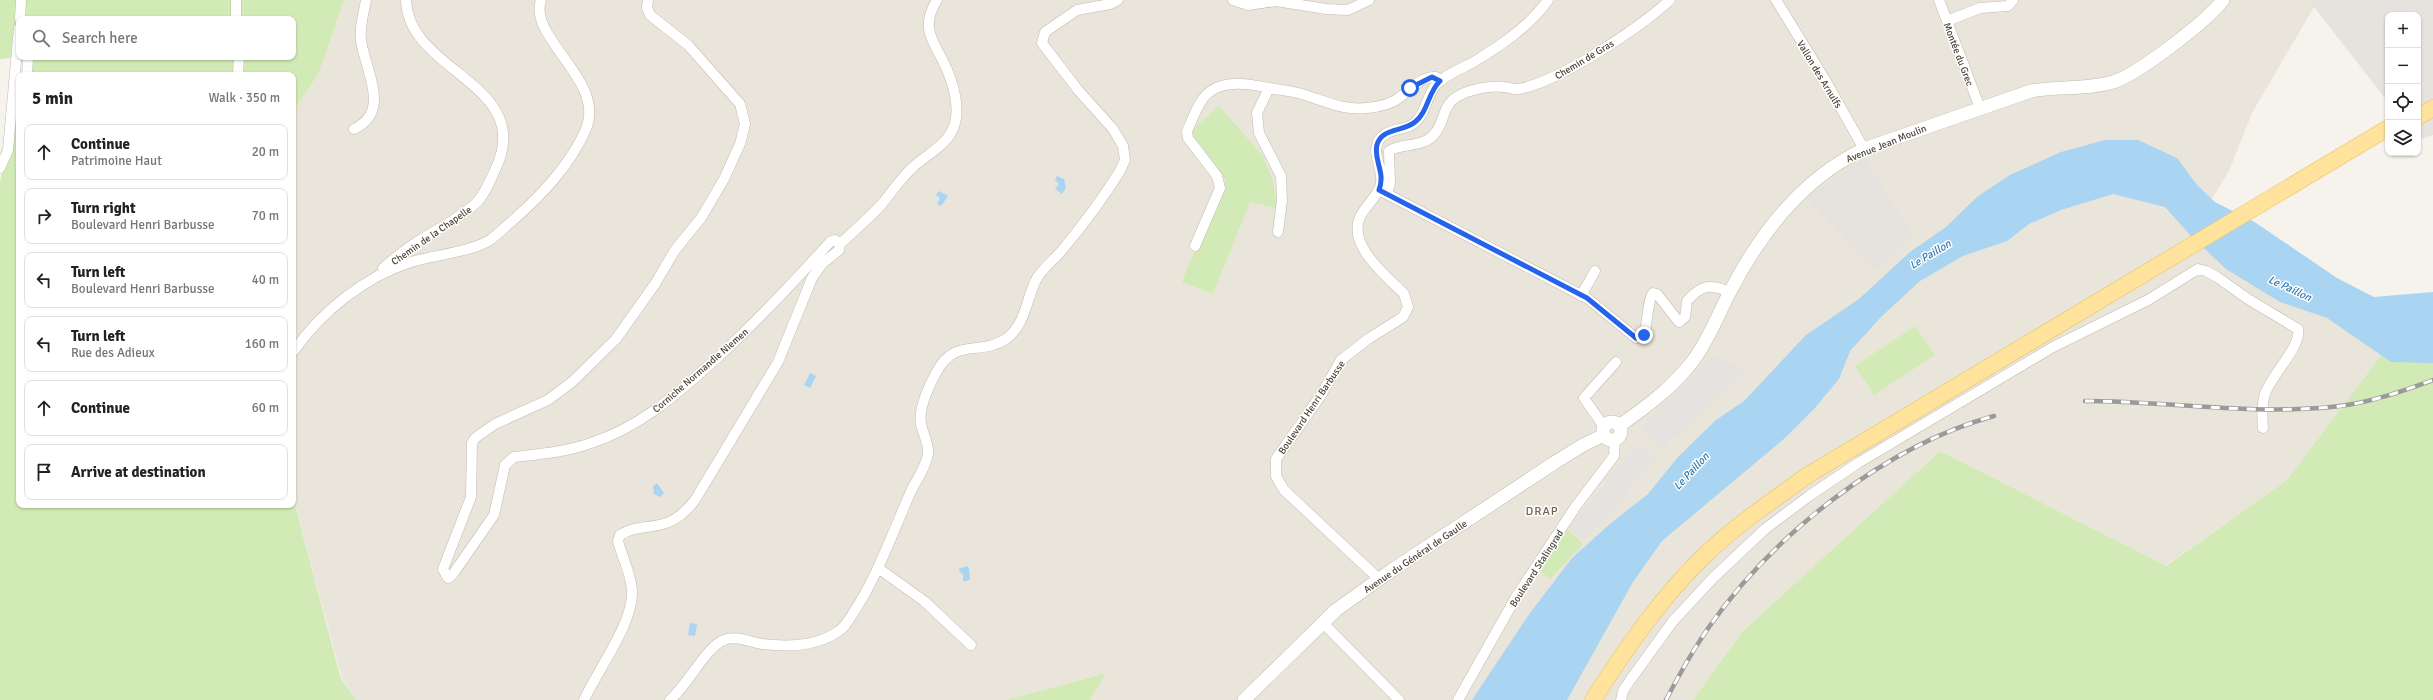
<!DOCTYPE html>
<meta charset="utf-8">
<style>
:root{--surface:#fff;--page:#f6f6f6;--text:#222;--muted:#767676;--line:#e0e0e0}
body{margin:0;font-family:Signika,sans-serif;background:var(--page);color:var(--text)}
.controls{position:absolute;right:12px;top:12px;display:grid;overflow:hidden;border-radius:8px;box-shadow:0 1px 3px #0004}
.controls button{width:36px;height:36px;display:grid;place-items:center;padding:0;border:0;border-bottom:1px solid var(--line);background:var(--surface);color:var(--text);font:20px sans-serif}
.stop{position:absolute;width:12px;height:12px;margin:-9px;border:3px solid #2563eb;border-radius:50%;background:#fff}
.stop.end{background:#2563eb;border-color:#fff;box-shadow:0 1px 4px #0008}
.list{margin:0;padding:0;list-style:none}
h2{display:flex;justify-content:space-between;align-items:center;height:52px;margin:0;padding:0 16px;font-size:17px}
h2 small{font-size:13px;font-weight:400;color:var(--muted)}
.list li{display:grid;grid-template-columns:26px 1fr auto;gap:12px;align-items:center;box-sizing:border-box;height:56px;margin:0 8px 8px;padding:0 8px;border:1px solid var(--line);border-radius:8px}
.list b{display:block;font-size:15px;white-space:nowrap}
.list p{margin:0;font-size:13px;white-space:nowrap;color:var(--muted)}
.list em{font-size:13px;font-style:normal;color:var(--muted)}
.icon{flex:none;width:22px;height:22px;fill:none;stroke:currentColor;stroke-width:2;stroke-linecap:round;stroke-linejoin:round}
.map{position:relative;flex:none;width:2433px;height:700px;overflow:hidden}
.search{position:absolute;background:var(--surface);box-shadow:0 1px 3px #0004;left:16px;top:16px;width:280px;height:44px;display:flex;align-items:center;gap:10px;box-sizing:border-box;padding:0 14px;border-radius:8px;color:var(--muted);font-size:15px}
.panel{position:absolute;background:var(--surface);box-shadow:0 1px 3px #0004;left:16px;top:72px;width:280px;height:436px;border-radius:8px}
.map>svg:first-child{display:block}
</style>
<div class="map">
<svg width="2433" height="700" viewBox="0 0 2433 700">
<rect width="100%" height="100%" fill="#f6f3ec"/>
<path fill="#eae5da" d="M 344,0 L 2305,0 L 2314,7 L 2252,113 L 2229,171 L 2206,209 L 2395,337 L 2287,480 L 2165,566 L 1940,451 L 1742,632 L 1693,700 L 1090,700 L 1105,673 L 1006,700 L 356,700 L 342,679 L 293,498 L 293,112 L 319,73 Z"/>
<path fill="#e6e2dd" d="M 2305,0 L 2433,0 L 2433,135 L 2418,140 L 2418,15 L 2388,15 L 2388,102 L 2314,7 Z
M 1865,158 L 1914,237 L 1876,270 L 1806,198 Z"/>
<path fill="#d2eab5" d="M 0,0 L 344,0 L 319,73 L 293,112 L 293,75 L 21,75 L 25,57 L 293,57 L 293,19 L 19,19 L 19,57 L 0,59 Z
M 19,88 L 19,505 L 293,505 L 293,498 L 341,679 L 356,700 L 0,700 L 0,182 Z
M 1219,106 L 1263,156 L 1273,181 L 1277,208 L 1250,202 L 1213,294 L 1182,282 C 1194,247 1216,217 1226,181 L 1189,133 Z
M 1915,326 L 1935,355 L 1874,395 L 1855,366 Z
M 2395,337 L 2433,352 L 2433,700 L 1693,700 L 1742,632 L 1940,451 L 2166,566 L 2287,480 Z
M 1566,528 L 1583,544 L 1550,579 L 1539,569 Z
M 1106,673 L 1090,700 L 1006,700 Z"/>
<path fill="#e5e3e0" d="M 1714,355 L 1747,370 L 1662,449 L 1642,428 Z
M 1638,445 L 1657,459 L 1584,541 L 1569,527 Z"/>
<path fill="#a9d4f2" d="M 2105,140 L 2138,140 L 2177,158 L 2197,185 L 2215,202 L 2256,223 L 2337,278 L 2374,297 L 2433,292 L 2433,363 L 2391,362 L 2327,318 L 2280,302 L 2226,269 L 2191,236 L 2165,207 L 2113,194 L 2061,210 L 2029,224 L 2007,241 L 1963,256 L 1920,281 L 1882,316 L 1850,351 L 1839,379 L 1814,409 L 1785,438 L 1662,541 L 1633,582 L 1567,700 L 1472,700 L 1530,613 L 1572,558 L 1611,523 L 1648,494 L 1678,457 L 1716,420 L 1744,401 L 1806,335 L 1859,299 L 1910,252 L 1946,227 L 1978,196 L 2010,175 L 2061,152 Z
M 1057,176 L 1064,179 L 1066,188 L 1062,194 L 1055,189 L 1059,184 L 1055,180 Z
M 939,191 L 948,196 L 941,206 L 937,204 L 940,198 L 936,195 Z
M 810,373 L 816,376 L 810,388 L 804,385 Z
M 657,483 L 664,493 L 660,497 L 654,494 L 653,486 Z
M 967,566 L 969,568 L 970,579 L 967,581 L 963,581 L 963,575 L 958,569 Z
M 690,623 L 697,624 L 695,636 L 688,635 Z"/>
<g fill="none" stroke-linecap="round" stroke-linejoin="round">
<g stroke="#c2bbae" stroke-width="11">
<path id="minor" d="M 1233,0 L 1248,5 L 1276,1 L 1326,9 L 1348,10 L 1369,0
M 1776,0 L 1824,78 L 1864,149
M 1939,0 L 1980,108
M 20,19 L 21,0
M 236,19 L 236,0
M 1947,21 L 1980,8 L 2008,6 L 2013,0
M 27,75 L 28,57
M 238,75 L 239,57
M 354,129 C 392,111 365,71 361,40 C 359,28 364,12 366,0
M 0,168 L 8,150 L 19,28
M 1379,190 L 1587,298 L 1636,338 L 1644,335 C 1648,323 1647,301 1653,293 L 1657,294 L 1679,322 L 1685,317 L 1687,301 C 1702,284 1710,284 1730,292
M 1387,193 L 1390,184 L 1389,151 C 1403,142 1424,149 1436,132 C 1446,118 1442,103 1462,94 C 1473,89 1493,85 1504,87 C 1509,87 1514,90 1519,89 C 1560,81 1638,29 1670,0
M 1278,232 L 1282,200 L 1281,176 L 1259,133 L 1257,113 L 1269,88 C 1280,90 1291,91 1302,94 C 1325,101 1343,111 1367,108 C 1378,107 1391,104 1399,98 C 1410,90 1421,76 1436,77 L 1440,81
M 840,244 C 854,231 869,218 882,204 C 891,193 899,181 909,171 C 923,155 949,147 955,123 C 960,104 952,79 943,61 C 931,38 921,26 937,0
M 1195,246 L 1220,188 L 1217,176 L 1188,138 L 1187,131 C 1193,119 1199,98 1211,91 C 1227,80 1251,84 1269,88
M 384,273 L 383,268 C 394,259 405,249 417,242 C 436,230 458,219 475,204 C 484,196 490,181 495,170 C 537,84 408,73 406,0
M 1581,296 L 1595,271
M 293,352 C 321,312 364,277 411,262 C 434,255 471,252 490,240 C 497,235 504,228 511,222 C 541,196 570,166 586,129 C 606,80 528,39 541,0
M 1604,427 L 1584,398 L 1616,362
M 878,568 L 924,601 L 971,645
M 1379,579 L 1284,490 L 1276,476 L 1276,459 L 1321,395 L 1341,360 L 1368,339 L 1403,317 L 1408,307 L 1404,294 C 1387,276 1347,246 1360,217 C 1365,206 1376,198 1380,187 C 1386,172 1370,154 1379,140 C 1387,128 1403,131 1413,124 C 1426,115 1426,96 1436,85 C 1445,75 1460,69 1472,63 C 1500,46 1529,27 1548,0
M 1322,622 L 1399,700
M 584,700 C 597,671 634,622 632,591 C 631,572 622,558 618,541 L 620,535 C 635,525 652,529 669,522 C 679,518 688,509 695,500 L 778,362 L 812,278 L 822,264 L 839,250 L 840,244 L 835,240 L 830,242 C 794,282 756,322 716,359 C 678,393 641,427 591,443 C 566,452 540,454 514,457 L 505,465 L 494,515 L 453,574 L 448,578 L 443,569 L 471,497 L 472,443 L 475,438 L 495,424 L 548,400 L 572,382 L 616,339 L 655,284 L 675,250 L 701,218 L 724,179 L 740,144 L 745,124 L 740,104 L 688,45 L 650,15 L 647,8 L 648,0
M 670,700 C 687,686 706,647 724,640 C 736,635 750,642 762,644 C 787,647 819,646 840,630 C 845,627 848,620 852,615 C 878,576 893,531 912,489 C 918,478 926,467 928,454 C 929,444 923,434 921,424 C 918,408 929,386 936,373 C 954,337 980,356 1006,339 C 1026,325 1026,298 1037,278 C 1044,267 1055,259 1063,249 C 1083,225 1103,198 1120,171 L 1125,160 L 1123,146 L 1113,129 L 1078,90 L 1042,43 L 1045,32 L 1077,10 L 1110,4 L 1118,0
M 1458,700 L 1516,597 L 1576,506 L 1614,456 L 1615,439
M 1621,700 L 1623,691 L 1631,679 L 1673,621 L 1714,577 L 1765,529 L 1809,496 L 1858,463 L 2053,347 L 2148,300 L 2198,269 L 2206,271 L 2217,277 L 2248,299 L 2298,329 C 2302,346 2271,375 2265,394 C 2262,404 2262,417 2263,428"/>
</g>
<g stroke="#c2bbae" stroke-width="14">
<path id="tertiary" d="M1603 431a9 9 0 1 1 18 0a9 9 0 1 1-18 0Z
M 1619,426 C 1646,407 1672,388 1692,362 C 1709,340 1718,314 1731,290 C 1761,232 1803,178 1864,149 L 2031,91 C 2057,86 2087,90 2113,82 C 2137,75 2207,21 2223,0
M 1244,700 L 1336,610 L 1392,570 L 1554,463 L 1583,445 L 1604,435"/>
</g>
<g stroke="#e6c16a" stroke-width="17">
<path id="primary" d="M 2418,117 L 2433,108
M 1593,700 C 1626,648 1662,596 1707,553 C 1738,524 1773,500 1808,475 L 2388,128"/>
</g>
<use href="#minor" stroke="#fff" stroke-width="10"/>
<use href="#tertiary" stroke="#fff" stroke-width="13"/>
<use href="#primary" stroke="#ffe39c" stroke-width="16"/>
<g stroke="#9a9a9a" stroke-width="4.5">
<path id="rail" d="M 2085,401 C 2167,401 2249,415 2331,407 C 2366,404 2400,392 2433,380
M 1666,700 C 1679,675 1693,650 1709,627 C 1774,534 1885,446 1994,416"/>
</g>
<use href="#rail" stroke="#fff" stroke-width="3" stroke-dasharray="9" stroke-linecap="butt"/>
</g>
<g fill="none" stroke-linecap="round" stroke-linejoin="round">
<path stroke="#2563eb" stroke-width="5" d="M 1410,88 L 1432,77 L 1440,81 C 1428,92 1428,112 1415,122 C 1403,132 1381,128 1377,145 C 1373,160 1386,172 1379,190 L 1587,298 L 1636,338 L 1644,335"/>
</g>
<g text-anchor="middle" stroke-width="3" stroke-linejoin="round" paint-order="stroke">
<g font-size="10" fill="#4b4439" stroke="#fff">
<text transform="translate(1959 54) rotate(69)" y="4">Montée du Grec</text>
<text transform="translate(1584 59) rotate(-31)" y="4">Chemin de Gras</text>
<text transform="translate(1820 74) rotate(59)" y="4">Vallon des Arnulfs</text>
<text transform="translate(1886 143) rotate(-22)" y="4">Avenue Jean Moulin</text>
<text transform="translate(431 235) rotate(-35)" y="4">Chemin de la Chapelle</text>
<text transform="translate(700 370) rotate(-41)" y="4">Corniche Normandie Niemen</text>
<text transform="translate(1311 407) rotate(-56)" y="4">Boulevard Henri Barbusse</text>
<text transform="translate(1415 556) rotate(-34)" y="4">Avenue du Général de Gaulle</text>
<text transform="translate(1536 568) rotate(-57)" y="4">Boulevard Stalingrad</text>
</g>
<g font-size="11" font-style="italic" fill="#2e7ab2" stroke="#fff">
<text transform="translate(1930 254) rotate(-31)" y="4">Le Paillon</text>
<text transform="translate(2290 288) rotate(25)" y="4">Le Paillon</text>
<text transform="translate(1691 471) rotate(-47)" y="4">Le Paillon</text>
</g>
<g font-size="12" letter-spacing="1" fill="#6e6250" stroke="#fff">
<text x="1542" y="515">DRAP</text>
</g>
</g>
</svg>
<div class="controls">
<button>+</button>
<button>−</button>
<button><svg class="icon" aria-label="locate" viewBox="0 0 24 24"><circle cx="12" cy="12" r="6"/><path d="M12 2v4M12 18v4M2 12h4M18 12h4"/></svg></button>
<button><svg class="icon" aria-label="layers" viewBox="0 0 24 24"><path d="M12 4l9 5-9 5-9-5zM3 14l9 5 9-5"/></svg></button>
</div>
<div class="stop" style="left:1410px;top:88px"></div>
<div class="stop end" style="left:1644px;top:335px"></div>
<div class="search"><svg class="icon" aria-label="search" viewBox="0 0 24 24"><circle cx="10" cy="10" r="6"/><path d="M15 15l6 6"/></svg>Search here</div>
<section class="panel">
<h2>5 min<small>Walk · 350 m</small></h2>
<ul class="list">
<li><svg class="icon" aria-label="ahead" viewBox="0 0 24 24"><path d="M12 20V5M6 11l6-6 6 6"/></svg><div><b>Continue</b><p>Patrimoine Haut</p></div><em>20 m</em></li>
<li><svg class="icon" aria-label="right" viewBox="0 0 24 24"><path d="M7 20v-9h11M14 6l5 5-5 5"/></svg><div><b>Turn right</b><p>Boulevard Henri Barbusse</p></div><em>70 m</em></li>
<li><svg class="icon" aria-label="left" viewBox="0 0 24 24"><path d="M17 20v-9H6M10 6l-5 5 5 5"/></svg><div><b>Turn left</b><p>Boulevard Henri Barbusse</p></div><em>40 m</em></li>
<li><svg class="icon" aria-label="left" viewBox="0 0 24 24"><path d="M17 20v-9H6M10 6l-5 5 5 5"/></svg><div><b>Turn left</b><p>Rue des Adieux</p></div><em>160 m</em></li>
<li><svg class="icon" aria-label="ahead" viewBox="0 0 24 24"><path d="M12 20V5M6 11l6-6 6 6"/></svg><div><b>Continue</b></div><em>60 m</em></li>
<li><svg class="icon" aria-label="arrive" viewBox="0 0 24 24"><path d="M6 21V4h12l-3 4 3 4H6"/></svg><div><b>Arrive at destination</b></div></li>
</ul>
</section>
</div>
